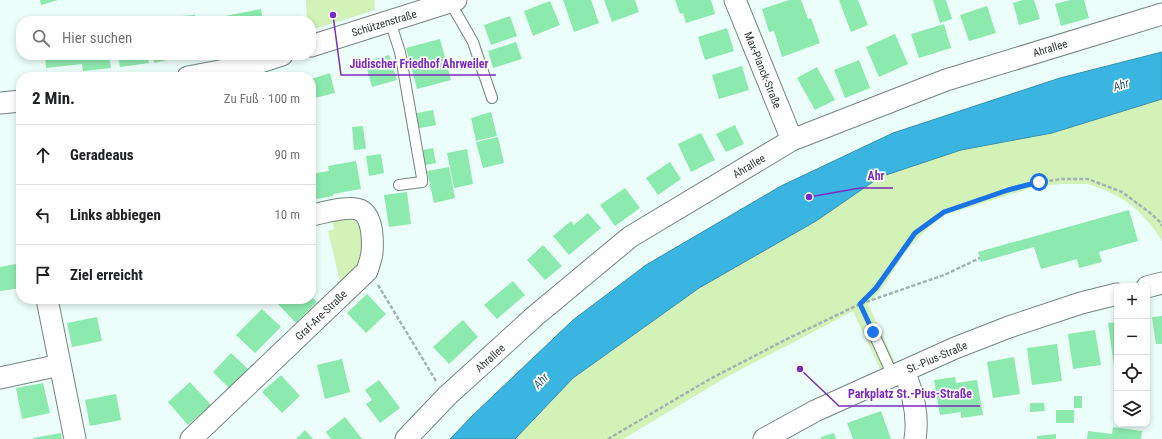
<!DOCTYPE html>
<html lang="de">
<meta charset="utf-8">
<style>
:root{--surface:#fff;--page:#f6f6f6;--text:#202124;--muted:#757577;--line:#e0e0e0}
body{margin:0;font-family:"Roboto Condensed",sans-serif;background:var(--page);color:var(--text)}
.controls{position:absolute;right:12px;bottom:12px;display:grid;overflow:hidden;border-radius:8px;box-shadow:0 2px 6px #0003}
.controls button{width:36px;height:36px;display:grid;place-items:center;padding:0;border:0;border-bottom:1px solid var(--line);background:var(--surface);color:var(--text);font:20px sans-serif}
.stop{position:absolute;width:12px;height:12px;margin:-9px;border:3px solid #1a73e8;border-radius:50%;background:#fff}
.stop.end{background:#1a73e8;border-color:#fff;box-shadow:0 1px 4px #0008}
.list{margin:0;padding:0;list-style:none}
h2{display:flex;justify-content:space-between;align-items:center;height:52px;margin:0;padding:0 16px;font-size:17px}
h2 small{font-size:13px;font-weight:400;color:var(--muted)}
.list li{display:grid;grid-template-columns:26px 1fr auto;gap:12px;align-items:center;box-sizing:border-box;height:60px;padding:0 16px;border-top:1px solid var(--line)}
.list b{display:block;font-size:15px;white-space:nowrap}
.list em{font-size:13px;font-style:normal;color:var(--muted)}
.icon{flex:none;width:22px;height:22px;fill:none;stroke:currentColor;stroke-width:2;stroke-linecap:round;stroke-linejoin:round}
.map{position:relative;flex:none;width:1162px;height:439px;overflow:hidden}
.search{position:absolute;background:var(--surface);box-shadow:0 2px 6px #0003;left:16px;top:16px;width:300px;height:44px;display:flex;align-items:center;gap:10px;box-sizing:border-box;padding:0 14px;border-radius:16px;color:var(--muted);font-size:15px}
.panel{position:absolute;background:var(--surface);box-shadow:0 2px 6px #0003;left:16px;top:72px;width:300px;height:232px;border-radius:16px}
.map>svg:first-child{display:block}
</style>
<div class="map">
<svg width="1162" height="439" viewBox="0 0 1162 439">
<rect width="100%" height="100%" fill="#ebfefa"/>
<path fill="#d3f2b7" d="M 306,0 L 374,0 L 375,10 L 311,30 L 311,21 L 307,21 Z
M 1162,99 L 1162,241 L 1152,226 L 1137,210 L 1124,200 L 1107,191 L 1088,184 L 1060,184 L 1031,188 L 945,215 L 927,229 L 905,252 L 881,290 L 868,304 L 896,364 L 881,371 L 853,311 L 725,378 L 623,439 L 515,439 L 573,378 L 699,288 L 816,221 L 880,177 L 961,150 L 1052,133 Z
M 351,215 L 363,226 L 363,264 L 341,286 L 328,231 L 334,229 L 332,218 Z"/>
<path fill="#3ab5e2" stroke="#378fae" d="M 1162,52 L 1162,99 L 1052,133 L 961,150 L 880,177 L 816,221 L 699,288 L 573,378 L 515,439 L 450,439 L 473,415 L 573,320 L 646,265 L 781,186 L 893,133 L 1060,78 Z"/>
<path fill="#8deaae" d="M 40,0 L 58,0 L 41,5 Z
M 563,0 L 591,0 L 599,23 L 574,32 Z
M 604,0 L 635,0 L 639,12 L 612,22 Z
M 675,0 L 711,0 L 715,14 L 686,23 L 683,13 L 680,14 Z
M 789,0 L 801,0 L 808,19 L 811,18 L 820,43 L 782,57 L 774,31 L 769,32 L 762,9 Z
M 839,0 L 858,0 L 868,25 L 851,32 Z
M 933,0 L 946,0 L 952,19 L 940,23 Z
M 1023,0 L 1034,0 L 1040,19 L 1019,25 L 1013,3 Z
M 1070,0 L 1084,0 L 1089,18 L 1061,26 L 1055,4 Z
M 550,1 L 560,25 L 533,36 L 524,11 Z
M 987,6 L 996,33 L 969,41 L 960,15 Z
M 261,9 L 263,21 L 226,21 L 225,16 Z
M 195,15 L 196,21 L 182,21 L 181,16 Z
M 510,16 L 517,36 L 491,45 L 484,25 Z
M 103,18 L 103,21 L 87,21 L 87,20 Z
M 944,24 L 951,48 L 919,58 L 911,34 Z
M 727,28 L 734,51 L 705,60 L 698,37 Z
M 895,34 L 908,64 L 879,77 L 866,47 Z
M 440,39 L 451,80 L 417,89 L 406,48 Z
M 516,42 L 522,59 L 493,68 L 488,51 Z
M 45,55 L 109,55 L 111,68 L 83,71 L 82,64 L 46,68 Z
M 118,55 L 147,55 L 149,63 L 120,67 Z
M 152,55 L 180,55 L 181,57 L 154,63 Z
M 389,55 L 397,80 L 372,87 L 365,62 Z
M 859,60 L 870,88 L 845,98 L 834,70 Z
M 742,66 L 749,90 L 719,99 L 712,75 Z
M 817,67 L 835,100 L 815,110 L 797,78 Z
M 330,73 L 335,93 L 315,98 L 311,83 L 311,79 Z
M 433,110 L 436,125 L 415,129 L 412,114 Z
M 491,112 L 497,136 L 476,141 L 471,118 Z
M 735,125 L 744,144 L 726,152 L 716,134 Z
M 363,126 L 366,149 L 354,150 L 352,127 Z
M 701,133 L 715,160 L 691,172 L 678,144 Z
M 498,137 L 504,163 L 483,168 L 476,142 Z
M 433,148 L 436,163 L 421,166 L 418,151 Z
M 467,149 L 473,184 L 454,188 L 447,153 Z
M 381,154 L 384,173 L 369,176 L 366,156 Z
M 356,161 L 361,189 L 333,194 L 333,196 L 311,200 L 311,174 L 329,171 L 328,166 Z
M 670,162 L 681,179 L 658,195 L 646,178 Z
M 449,167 L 455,198 L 434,203 L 427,171 Z
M 625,188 L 640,208 L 615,226 L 600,205 Z
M 407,192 L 411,224 L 389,227 L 384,195 Z
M 1129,210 L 1138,241 L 1099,252 L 1102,262 L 1079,268 L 1077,259 L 1041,269 L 1034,247 L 981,262 L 978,252 Z
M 588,213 L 601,228 L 569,255 L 553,236 L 571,221 L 574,225 Z
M 543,245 L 562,266 L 545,280 L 527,260 Z
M 21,263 L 21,288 L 0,291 L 0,267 Z
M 513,281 L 525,295 L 497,319 L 484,305 Z
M 367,294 L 386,314 L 366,333 L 347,313 Z
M 311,296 L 317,302 L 296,323 L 277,303 L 282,299 L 311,299 Z
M 262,309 L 281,327 L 255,353 L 236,335 Z
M 1162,316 L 1162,344 L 1156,344 L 1152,317 Z
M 97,317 L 102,341 L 72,347 L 67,323 Z
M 463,320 L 478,337 L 449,364 L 433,347 Z
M 1117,322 L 1117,366 L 1114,366 L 1108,323 Z
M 1095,330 L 1101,365 L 1073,369 L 1068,334 Z
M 1057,344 L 1062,381 L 1032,385 L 1027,348 Z
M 231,353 L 248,369 L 229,388 L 213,372 Z
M 1014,357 L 1020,394 L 993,398 L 987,362 Z
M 342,359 L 350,392 L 325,399 L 317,365 Z
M 281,375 L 300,396 L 282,413 L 262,392 Z
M 955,377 L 956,383 L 977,380 L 983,415 L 961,418 L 961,412 L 940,415 L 934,380 Z
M 379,380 L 400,408 L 380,423 L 366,404 L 372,400 L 365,390 Z
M 190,382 L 211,405 L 188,425 L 168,402 Z
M 43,383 L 50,413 L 22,419 L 16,388 Z
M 116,394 L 121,420 L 90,426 L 85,400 Z
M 1074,396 L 1082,396 L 1082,408 L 1074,408 Z
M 1030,403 L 1044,403 L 1045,411 L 1030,412 Z
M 1056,410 L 1074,410 L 1074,423 L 1056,423 Z
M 881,411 L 891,439 L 853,439 L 847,423 Z
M 345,417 L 362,439 L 331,439 L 326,432 Z
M 1113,427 L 1142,431 L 1141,439 L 1087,439 L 1088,431 L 1112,434 Z
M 305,430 L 313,439 L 296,439 Z
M 61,433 L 62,439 L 33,439 L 33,438 Z
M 834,433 L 836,439 L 821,439 L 821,437 Z
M 1056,434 L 1056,439 L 1037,439 L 1037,436 Z"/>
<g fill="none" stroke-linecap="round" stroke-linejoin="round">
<g stroke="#748581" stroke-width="12">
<path id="lane" d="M 450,2 L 473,42 L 492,98
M 390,21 L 400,52 L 422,178 L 422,182 L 399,185
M 873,332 L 893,376"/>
</g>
<g stroke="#748581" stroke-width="23">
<path id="street" d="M 735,0 L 792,140
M 311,46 L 456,0
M 188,77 L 251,65 L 282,55
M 0,103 L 21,101
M 1147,287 L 1162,283
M 47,299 L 75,439
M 904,371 C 913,393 919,415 915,439
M 0,378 L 60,365
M 191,439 L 367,271 C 369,265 371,259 372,253 C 373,241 373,216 360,210 C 349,205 323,213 311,215
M 406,439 L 447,396 L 535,316 L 630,237 L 792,140 L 946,80 L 1162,14
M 764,439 L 815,411 L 955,348 L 1009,327 L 1081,303 L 1117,294"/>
</g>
<path stroke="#a5b3b0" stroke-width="2.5" stroke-dasharray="4 2" stroke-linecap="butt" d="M 378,285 L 436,381
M 867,320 L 860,304 L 944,275 L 980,258
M 608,439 L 710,379 L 787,339 L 860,304 L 876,288 L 915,233 L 944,212 L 1008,190 L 1039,182 L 1062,179 L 1088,179 L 1122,192 L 1149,212 L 1160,222 L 1162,226"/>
<use href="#lane" stroke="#fff" stroke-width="10"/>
<use href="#street" stroke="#fff" stroke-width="21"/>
</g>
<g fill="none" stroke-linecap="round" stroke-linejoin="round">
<path stroke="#1a73e8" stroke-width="5" d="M 873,332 L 860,304 L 876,288 L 915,233 L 944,212 L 1008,190 L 1039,182"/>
</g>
<g text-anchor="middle" stroke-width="3.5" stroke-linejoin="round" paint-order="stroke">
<g font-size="11" fill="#2f3634" stroke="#fff">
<text transform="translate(384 23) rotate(-17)" y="4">Schützenstraße</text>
<text transform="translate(1050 48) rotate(-17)" y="4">Ahrallee</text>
<text transform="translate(763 70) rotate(68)" y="4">Max-Planck-Straße</text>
<text transform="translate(749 166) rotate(-31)" y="4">Ahrallee</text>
<text transform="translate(321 315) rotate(-44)" y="4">Graf-Are-Straße</text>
<text transform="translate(937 357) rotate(-23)" y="4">St.-Pius-Straße</text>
<text transform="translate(490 358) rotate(-42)" y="4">Ahrallee</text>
</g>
<g font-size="12" font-style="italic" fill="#2e5e72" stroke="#fff">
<text transform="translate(1121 85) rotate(-18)" y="4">Ahr</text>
<text transform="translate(541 381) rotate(-47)" y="4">Ahr</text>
</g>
</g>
<path fill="none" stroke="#7b2cbf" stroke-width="1.5" d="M333 15L341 75H496M809 197L860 188H893M800 369L839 406H980"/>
<g fill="#7b2cbf" stroke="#fff" stroke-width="1.5">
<circle cx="333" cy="15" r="4"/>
<circle cx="809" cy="197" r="4"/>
<circle cx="800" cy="369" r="4"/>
</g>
<g font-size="12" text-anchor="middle" font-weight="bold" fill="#7b2cbf" stroke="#fff" stroke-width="3.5" stroke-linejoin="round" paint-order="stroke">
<text x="419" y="68">Jüdischer Friedhof Ahrweiler</text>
<text x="876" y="180">Ahr</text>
<text x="910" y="398">Parkplatz St.-Pius-Straße</text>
</g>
</svg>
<div class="controls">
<button>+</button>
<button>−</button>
<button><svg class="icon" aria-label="locate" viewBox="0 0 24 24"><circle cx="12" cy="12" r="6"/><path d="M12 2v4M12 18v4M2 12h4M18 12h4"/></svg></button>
<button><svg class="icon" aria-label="layers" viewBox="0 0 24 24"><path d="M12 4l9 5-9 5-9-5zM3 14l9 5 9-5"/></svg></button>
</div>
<div class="stop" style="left:1039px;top:182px"></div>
<div class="stop end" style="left:873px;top:332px"></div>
<div class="search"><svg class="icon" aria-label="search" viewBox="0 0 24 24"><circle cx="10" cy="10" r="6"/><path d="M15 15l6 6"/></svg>Hier suchen</div>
<section class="panel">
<h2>2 Min.<small>Zu Fuß · 100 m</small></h2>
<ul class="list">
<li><svg class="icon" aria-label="ahead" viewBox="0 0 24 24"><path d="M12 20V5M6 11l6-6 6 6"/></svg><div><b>Geradeaus</b></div><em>90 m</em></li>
<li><svg class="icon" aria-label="left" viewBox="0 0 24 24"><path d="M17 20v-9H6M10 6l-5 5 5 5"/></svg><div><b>Links abbiegen</b></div><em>10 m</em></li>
<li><svg class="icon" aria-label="arrive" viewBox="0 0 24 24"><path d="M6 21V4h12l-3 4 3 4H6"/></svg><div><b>Ziel erreicht</b></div></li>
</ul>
</section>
</div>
